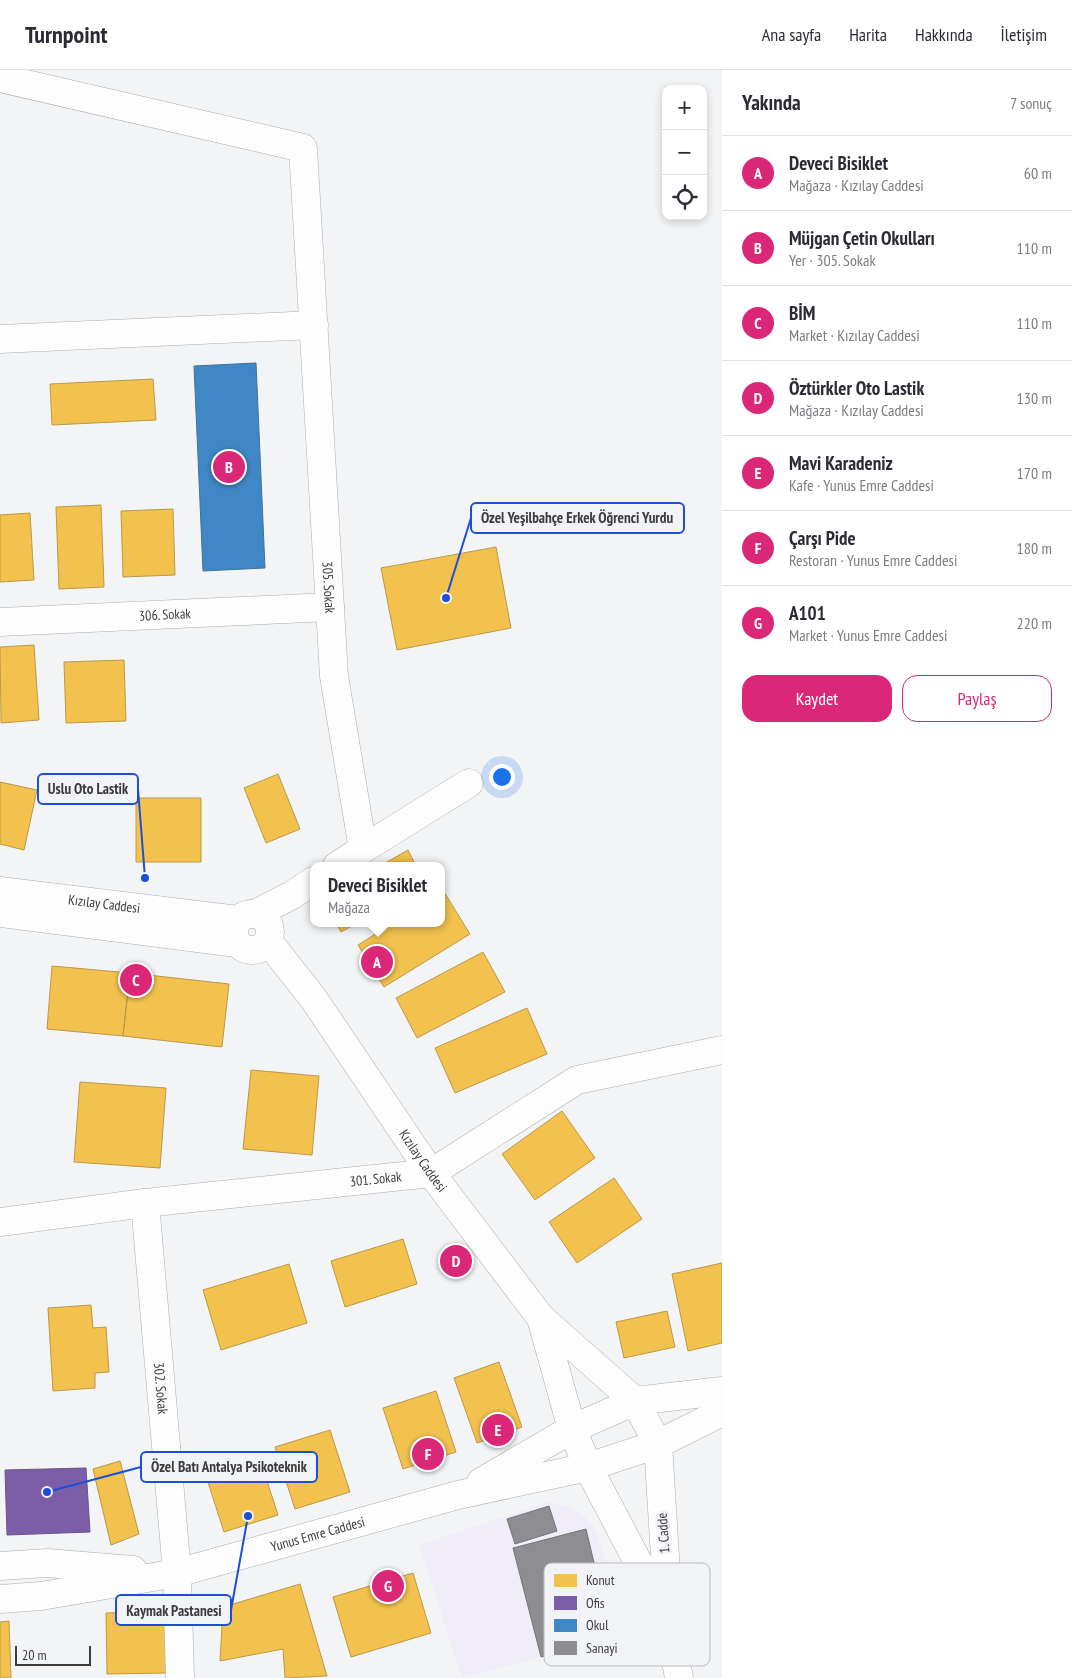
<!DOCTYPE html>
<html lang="tr">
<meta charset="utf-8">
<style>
:root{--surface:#fff;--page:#f7f7f7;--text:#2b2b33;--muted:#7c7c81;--line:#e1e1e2;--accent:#db2777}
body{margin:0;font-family:"PT Sans Narrow",sans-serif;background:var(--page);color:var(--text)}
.controls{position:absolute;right:15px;top:15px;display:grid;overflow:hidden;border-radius:10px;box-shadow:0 2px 8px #0003}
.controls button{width:45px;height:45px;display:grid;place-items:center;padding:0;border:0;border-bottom:1px solid var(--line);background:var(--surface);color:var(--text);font:25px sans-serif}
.scale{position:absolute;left:15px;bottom:12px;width:76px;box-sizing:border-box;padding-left:5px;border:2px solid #3c3c3d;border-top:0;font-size:14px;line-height:18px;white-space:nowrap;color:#3c3c3d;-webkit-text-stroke:4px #f2f3f6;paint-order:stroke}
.you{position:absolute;left:501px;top:706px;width:18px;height:18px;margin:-12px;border:4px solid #fff;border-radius:50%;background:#1a73e8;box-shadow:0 0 0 8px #1a73e833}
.badge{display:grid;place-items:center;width:32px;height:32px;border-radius:50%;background:var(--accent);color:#fff;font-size:16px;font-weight:700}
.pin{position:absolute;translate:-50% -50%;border:2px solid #fff;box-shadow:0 1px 5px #0006}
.popup{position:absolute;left:310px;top:792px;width:135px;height:65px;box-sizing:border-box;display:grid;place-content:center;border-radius:10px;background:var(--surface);filter:drop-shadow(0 1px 4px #0005);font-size:16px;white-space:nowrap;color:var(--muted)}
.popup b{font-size:19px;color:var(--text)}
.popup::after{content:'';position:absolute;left:50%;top:100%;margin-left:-10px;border:10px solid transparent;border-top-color:var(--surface)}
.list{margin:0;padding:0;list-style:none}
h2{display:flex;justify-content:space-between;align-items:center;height:65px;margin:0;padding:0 20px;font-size:21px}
h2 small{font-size:16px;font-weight:400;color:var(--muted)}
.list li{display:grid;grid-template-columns:32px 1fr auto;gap:15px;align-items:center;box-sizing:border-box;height:75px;padding:0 20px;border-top:1px solid var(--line)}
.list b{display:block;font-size:19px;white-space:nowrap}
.list p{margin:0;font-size:16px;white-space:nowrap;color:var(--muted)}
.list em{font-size:16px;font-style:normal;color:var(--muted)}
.actions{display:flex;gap:10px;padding:15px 20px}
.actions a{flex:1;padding:11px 0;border:1px solid var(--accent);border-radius:15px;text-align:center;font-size:18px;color:var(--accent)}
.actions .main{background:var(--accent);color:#fff}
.icon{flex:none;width:28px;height:28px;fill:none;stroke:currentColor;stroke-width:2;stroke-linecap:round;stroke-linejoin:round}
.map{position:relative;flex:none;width:722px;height:1608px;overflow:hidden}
header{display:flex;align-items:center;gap:30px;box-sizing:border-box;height:70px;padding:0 25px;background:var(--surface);border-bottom:1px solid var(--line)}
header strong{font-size:24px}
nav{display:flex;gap:28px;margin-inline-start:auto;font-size:18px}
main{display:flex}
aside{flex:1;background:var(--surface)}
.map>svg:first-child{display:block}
</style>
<header>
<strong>Turnpoint</strong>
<nav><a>Ana sayfa</a><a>Harita</a><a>Hakkında</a><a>İletişim</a></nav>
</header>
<main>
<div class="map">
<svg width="722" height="1608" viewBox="0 0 722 1608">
<rect width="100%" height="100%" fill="#f3f4f5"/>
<path fill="#f0ecf8" d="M 548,1432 L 566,1436 L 583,1445 L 596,1461 L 630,1563 L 462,1608 L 419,1475 Z"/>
<path fill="#f2c14e" stroke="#bb9949" d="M 153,309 L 156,350 L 52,355 L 50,314 Z
M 101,435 L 104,517 L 59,519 L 56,437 Z
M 173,439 L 175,505 L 123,507 L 121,441 Z
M 30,443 L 34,510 L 0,512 L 0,445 Z
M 496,477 L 511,558 L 397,580 L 381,498 Z
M 34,575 L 39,650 L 1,653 L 0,577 Z
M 124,590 L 126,651 L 66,653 L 64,592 Z
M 278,704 L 300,759 L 266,773 L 244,718 Z
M 0,712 L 37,720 L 24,780 L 0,774 Z
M 136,728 L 201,728 L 201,792 L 136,792 Z
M 408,780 L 416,796 L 380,796 Z
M 444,822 L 470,864 L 384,917 L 358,875 L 393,853 L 441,853 L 441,824 Z
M 336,853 L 357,853 L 341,862 Z
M 483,882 L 505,922 L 417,968 L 396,928 Z
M 52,896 L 130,903 L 123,966 L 47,959 Z
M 130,903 L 229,914 L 222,977 L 123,966 Z
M 527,938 L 547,984 L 455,1023 L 435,978 Z
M 251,1000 L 319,1006 L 312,1085 L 243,1079 Z
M 80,1012 L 166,1018 L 160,1098 L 74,1092 Z
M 562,1041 L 595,1088 L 535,1130 L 502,1084 Z
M 614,1108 L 642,1149 L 577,1193 L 549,1152 Z
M 403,1169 L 417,1214 L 345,1237 L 331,1191 Z
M 722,1193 L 722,1273 L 688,1281 L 672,1204 Z
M 289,1194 L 307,1253 L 221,1280 L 203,1220 Z
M 91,1235 L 93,1258 L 106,1257 L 109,1302 L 95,1303 L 95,1318 L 53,1321 L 48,1238 Z
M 667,1241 L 675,1277 L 624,1288 L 616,1252 Z
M 499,1292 L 522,1357 L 477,1373 L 454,1308 Z
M 436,1321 L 456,1382 L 403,1399 L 383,1338 Z
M 330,1360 L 350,1422 L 295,1439 L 275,1377 Z
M 258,1383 L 278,1445 L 224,1462 L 204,1400 Z
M 120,1391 L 139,1464 L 111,1475 L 93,1399 Z
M 413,1503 L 431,1563 L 351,1587 L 333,1527 Z
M 300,1514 L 327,1606 L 285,1608 L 283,1579 L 220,1591 L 223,1537 Z
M 165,1541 L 166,1603 L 107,1604 L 106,1543 Z
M 9,1551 L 11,1608 L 0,1608 L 0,1552 Z"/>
<path fill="#7b5ea7" stroke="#685487" d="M 86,1398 L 90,1462 L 7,1465 L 5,1400 Z"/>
<path fill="#3f88c5" stroke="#3e719c" d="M 256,293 L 265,498 L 203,501 L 194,296 Z"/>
<path fill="#8d8d92" stroke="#757578" d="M 549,1436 L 557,1461 L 515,1474 L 507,1449 Z
M 586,1459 L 612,1568 L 541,1587 L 513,1478 Z"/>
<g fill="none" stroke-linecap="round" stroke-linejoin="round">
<g stroke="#adaeaf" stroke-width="29">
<g id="minor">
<path id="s1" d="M 0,8 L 303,78 L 334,606 L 363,779 L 337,796"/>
<path d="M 0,269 L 314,255"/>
<path id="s2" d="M 0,552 L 330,537"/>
<path d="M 363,779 L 469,713"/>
<path id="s3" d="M 0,821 L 238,850"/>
<path d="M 0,843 L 237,873"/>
<circle cx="252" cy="862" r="18"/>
<path d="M 255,844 L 292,825 L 313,811"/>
<path id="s4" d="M 268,871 L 313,928 L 431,1103 L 541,1248 L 635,1331 L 722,1321"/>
<path id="s5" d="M 145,1133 L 177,1503 L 180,1608"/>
<path id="s6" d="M 0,1152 L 145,1133 L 431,1103 L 577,1010 L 722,980"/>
<path d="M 481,1412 L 572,1359 L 541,1248"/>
<path d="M 0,1496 L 47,1493 L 133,1500"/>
<path id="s7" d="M 0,1529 L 41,1526 L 177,1503 L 458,1425 L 588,1397 L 669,1551"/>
<path d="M 679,1608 L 669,1551 L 658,1374 L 635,1331 L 572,1359 L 588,1397 L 658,1374 L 722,1342"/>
</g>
</g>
<use href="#minor" stroke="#fdfdfe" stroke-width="28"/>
</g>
<g text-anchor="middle" stroke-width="5" stroke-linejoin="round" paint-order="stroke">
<g font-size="14" fill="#3c3c3d" stroke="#f2f3f6">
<text dy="5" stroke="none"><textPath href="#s1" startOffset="751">305. Sokak</textPath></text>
<text dy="5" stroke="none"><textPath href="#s2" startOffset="165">306. Sokak</textPath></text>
<text dy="5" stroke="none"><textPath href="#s3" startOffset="105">Kızılay Caddesi</textPath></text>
<text dy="5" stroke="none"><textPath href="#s4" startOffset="269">Kızılay Caddesi</textPath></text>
<text dy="5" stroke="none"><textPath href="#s6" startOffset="378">301. Sokak</textPath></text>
<text dy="5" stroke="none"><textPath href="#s5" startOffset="186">302. Sokak</textPath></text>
<text transform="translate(663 1463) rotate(-94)" y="5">1. Cadde</text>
<text dy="5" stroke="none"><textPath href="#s7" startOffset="325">Yunus Emre Caddesi</textPath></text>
</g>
</g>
<rect x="544" y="1493" width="166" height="103" rx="8" fill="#f2f3f6" stroke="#bbbcbe" stroke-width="1"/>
<rect x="554" y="1504" width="23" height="13" fill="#f2c14e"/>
<rect x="554" y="1526" width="23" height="14" fill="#7b5ea7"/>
<rect x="554" y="1549" width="23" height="13" fill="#3f88c5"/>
<rect x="554" y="1571" width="23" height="14" fill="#8d8d92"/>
<g font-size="14" fill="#3c3c3d">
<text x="586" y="1515">Konut</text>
<text x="586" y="1538">Ofis</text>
<text x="586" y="1560">Okul</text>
<text x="586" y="1583">Sanayi</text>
</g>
<path fill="none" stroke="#1d4ed8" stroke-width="2" d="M446 528L471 448M145 808L138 719M47 1422L141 1397M248 1446L231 1540"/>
<g fill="#1d4ed8" stroke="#f2f3f6" stroke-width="2">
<circle cx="446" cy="528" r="5"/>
<circle cx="145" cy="808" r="5"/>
<circle cx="47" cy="1422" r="5"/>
<circle cx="248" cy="1446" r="5"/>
</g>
<g fill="#f2f3f6" stroke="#1d4ed8" stroke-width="2">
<rect x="471" y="433" width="213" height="30" rx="5"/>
<rect x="38" y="704" width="100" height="30" rx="5"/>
<rect x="141" y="1382" width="176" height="30" rx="5"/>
<rect x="116" y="1525" width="115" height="30" rx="5"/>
</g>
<g font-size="15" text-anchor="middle" font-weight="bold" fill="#3c3c3d">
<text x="577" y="453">Özel Yeşilbahçe Erkek Öğrenci Yurdu</text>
<text x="88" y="724">Uslu Oto Lastik</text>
<text x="229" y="1402">Özel Batı Antalya Psikoteknik</text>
<text x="174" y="1546">Kaymak Pastanesi</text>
</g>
</svg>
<div class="controls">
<button>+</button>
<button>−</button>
<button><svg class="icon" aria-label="locate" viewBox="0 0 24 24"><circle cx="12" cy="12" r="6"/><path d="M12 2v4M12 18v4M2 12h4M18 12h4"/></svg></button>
</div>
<div class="scale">20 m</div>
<div class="you"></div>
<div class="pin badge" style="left:377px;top:892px">A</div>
<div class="popup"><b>Deveci Bisiklet</b>Mağaza</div>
<div class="pin badge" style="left:229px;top:397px">B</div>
<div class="pin badge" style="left:136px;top:910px">C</div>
<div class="pin badge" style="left:456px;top:1191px">D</div>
<div class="pin badge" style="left:498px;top:1360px">E</div>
<div class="pin badge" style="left:428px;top:1384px">F</div>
<div class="pin badge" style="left:388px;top:1516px">G</div>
</div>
<aside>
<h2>Yakında<small>7 sonuç</small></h2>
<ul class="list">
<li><span class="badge">A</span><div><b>Deveci Bisiklet</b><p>Mağaza · Kızılay Caddesi</p></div><em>60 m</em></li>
<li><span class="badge">B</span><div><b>Müjgan Çetin Okulları</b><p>Yer · 305. Sokak</p></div><em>110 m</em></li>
<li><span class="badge">C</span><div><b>BİM</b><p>Market · Kızılay Caddesi</p></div><em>110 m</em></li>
<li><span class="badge">D</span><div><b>Öztürkler Oto Lastik</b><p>Mağaza · Kızılay Caddesi</p></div><em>130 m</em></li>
<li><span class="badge">E</span><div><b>Mavi Karadeniz</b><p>Kafe · Yunus Emre Caddesi</p></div><em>170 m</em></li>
<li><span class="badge">F</span><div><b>Çarşı Pide</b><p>Restoran · Yunus Emre Caddesi</p></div><em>180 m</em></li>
<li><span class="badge">G</span><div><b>A101</b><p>Market · Yunus Emre Caddesi</p></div><em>220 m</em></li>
</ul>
<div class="actions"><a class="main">Kaydet</a><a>Paylaş</a></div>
</aside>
</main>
